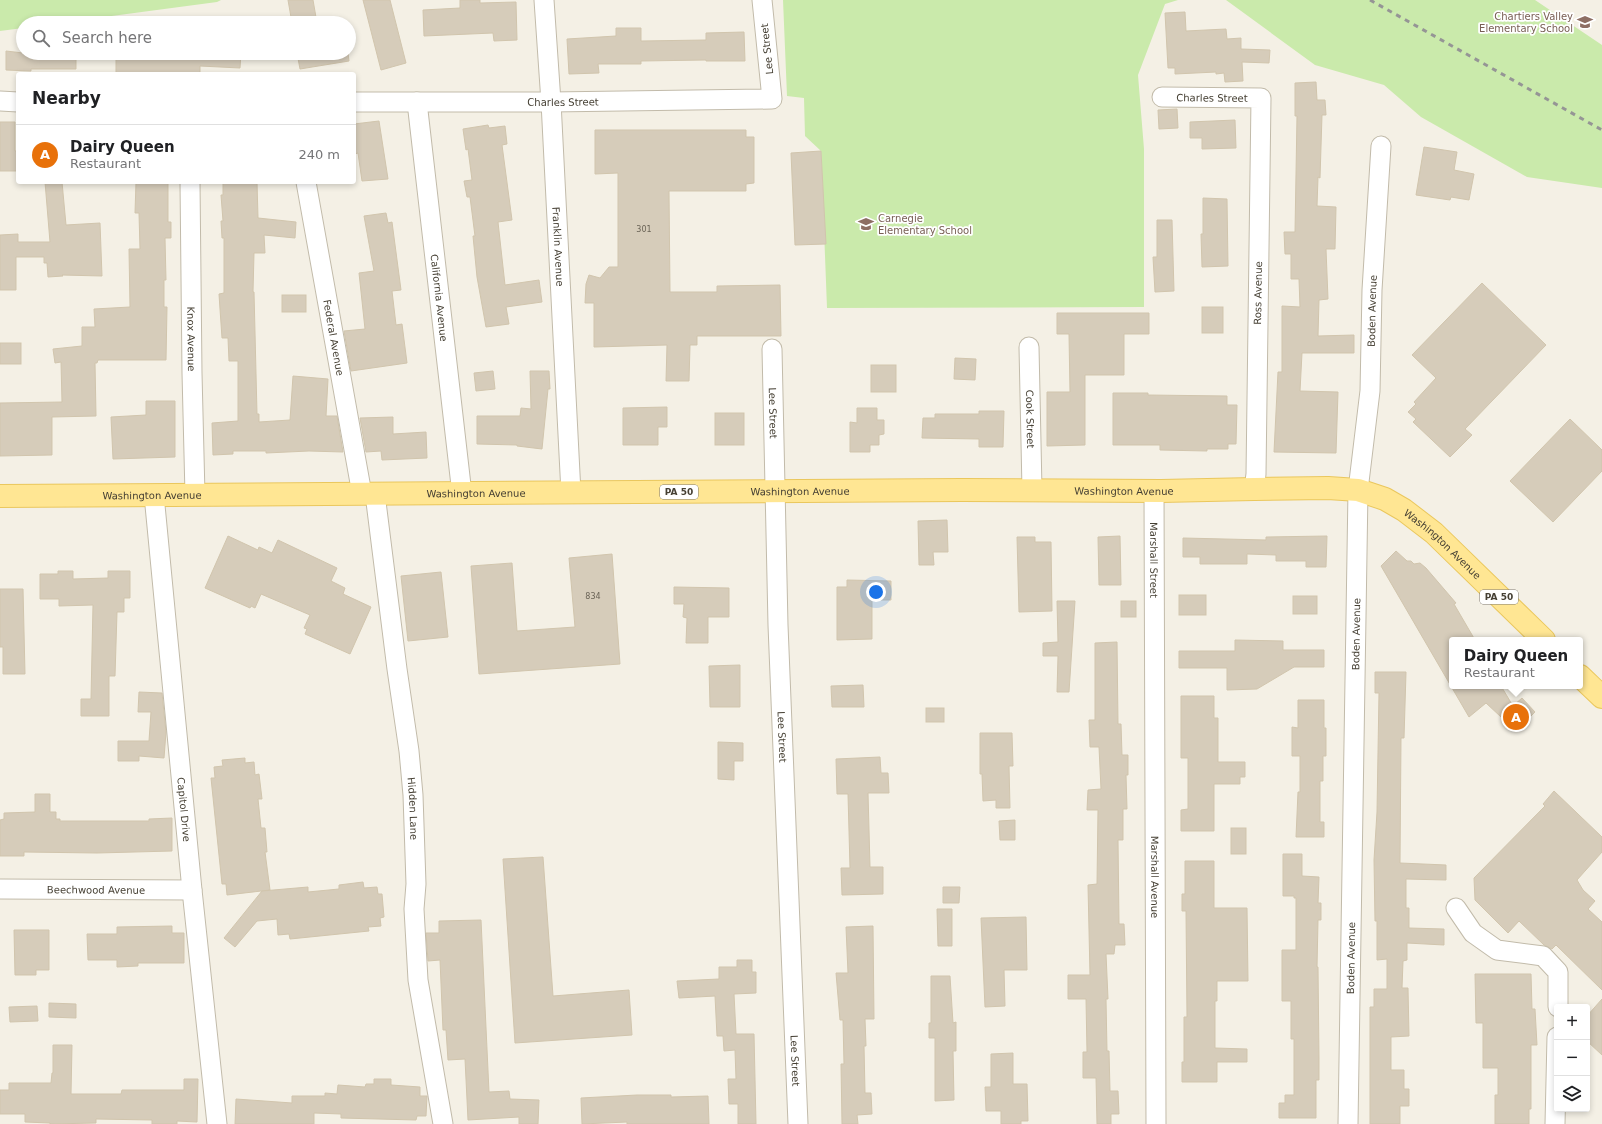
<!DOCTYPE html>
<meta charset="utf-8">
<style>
:root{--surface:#fff;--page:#f2f2f2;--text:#202124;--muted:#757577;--line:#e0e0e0;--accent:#1a73e8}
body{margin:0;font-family:"DejaVu Sans",sans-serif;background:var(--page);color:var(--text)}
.controls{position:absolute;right:12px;bottom:12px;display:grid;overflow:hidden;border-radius:4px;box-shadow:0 2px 6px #0003}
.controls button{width:36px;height:36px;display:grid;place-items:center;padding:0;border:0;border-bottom:1px solid var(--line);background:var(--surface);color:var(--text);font:20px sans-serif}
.you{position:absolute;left:876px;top:592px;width:14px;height:14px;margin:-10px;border:3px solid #fff;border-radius:50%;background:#1a73e8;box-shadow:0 0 0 6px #1a73e833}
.badge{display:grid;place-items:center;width:26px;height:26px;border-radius:50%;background:var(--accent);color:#fff;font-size:13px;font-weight:700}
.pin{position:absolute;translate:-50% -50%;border:2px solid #fff;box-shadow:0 1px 4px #0006}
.popup{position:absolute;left:1449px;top:637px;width:134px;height:52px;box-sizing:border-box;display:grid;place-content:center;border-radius:4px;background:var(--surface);filter:drop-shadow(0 1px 3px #0005);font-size:13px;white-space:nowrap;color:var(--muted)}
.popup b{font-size:15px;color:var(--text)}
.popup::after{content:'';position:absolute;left:50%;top:100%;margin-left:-8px;border:8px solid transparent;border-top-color:var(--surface)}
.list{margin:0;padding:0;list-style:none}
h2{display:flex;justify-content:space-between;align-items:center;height:52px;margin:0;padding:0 16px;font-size:17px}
h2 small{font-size:13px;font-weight:400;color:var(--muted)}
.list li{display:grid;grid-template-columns:26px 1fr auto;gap:12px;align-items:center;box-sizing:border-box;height:60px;padding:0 16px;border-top:1px solid var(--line)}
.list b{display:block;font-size:15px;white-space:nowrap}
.list p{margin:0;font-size:13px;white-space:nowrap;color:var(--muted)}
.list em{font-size:13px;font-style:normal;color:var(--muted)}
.icon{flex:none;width:22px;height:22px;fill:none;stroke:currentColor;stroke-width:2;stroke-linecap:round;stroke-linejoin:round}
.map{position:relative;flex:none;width:1602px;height:1124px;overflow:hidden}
.search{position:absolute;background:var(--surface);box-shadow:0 2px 6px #0003;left:16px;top:16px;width:340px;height:44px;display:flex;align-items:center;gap:10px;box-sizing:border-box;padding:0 14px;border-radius:22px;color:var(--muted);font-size:15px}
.panel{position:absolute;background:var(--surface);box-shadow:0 2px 6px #0003;left:16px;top:72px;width:340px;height:112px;border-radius:4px}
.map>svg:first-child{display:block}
.green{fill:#caeaab}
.building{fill:#d6ccba;stroke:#d1c5ad}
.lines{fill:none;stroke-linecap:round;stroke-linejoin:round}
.street-casing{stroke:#c2bbaa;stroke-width:21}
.primary-casing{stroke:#eac75d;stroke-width:24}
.street{stroke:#fff;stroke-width:19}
.primary{stroke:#ffe693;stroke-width:22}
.rail{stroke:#959595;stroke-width:3;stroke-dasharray:5 5;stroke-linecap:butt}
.labels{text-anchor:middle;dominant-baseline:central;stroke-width:3.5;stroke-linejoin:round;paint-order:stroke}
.number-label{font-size:8px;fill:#6a6356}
.shield{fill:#fff;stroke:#7e7971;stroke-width:1}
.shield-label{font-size:9px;font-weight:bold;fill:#464034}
.education-label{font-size:10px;fill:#785e54;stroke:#fff;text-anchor:end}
.street-label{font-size:10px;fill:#464034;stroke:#fff}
</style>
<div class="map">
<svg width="1602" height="1124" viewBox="0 0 1602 1124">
<rect width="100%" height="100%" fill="#f4f0e5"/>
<g class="green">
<polygon points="0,0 221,0 217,2 59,23 23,23 23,28 0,31"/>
<polygon points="783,0 1178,0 1165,4 1138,75 1144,149 1144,307 827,308 821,151 805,136 804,98 787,96"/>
<polygon points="1226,0 1535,0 1602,45 1602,188 1527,177 1421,117 1384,85 1315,65"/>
</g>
<g class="building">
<polygon points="288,0 313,0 317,23 292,23"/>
<polygon points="363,0 390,0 406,63 381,70"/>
<polygon points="460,0 480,0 480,3 516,2 517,40 494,41 493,33 424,36 423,10 460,8"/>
<polygon points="1185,12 1186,31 1226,29 1227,39 1241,38 1241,49 1270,50 1269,63 1242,62 1243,81 1225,82 1224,73 1216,74 1216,72 1175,74 1175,68 1168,68 1165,13"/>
<polygon points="616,28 641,28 641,41 706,40 706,33 744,32 745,61 706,61 706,60 641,61 641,64 598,64 599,73 569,74 567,39 616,36"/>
<polygon points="6,51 23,53 76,53 76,69 31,69 31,71 6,70"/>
<polygon points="116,53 241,53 240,68 200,66 200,74 116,74"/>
<polygon points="297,53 348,53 349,61 300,69"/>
<polygon points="1316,82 1317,100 1325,100 1326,115 1322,115 1320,178 1318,177 1317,206 1336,207 1335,249 1326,249 1328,299 1319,300 1318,336 1354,335 1354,353 1302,353 1300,391 1338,392 1336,453 1274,452 1278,372 1282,372 1282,306 1300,307 1299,279 1291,279 1291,254 1285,254 1284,232 1295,232 1297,116 1295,116 1295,83"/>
<polygon points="1177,109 1178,128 1159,129 1158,110"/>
<polygon points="1235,120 1236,148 1202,149 1202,138 1190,138 1190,122"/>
<polygon points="379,121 388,179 362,181 358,153 355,154 354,124"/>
<polygon points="0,122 15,122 15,151 18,151 18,171 0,171"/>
<polygon points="488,125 489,128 505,126 507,144 502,145 512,220 498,222 505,285 539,280 542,302 506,307 509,324 486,327 477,277 473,236 475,236 470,197 467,197 464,181 472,180 468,149 466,150 463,129"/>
<polygon points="595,130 746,130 746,137 754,137 754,183 746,184 746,191 669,191 670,292 717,292 717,286 780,285 781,336 697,336 697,345 690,345 689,381 666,381 667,345 594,347 594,303 585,303 586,284 589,275 600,278 609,267 618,267 618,173 595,174"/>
<polygon points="1424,147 1457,152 1454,170 1474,174 1469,200 1451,197 1450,200 1416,195"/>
<polygon points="821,151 826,244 795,245 791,153"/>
<polygon points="45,182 62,182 66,225 100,223 102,276 62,275 63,276 48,277 47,263 44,263 44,257 16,257 16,290 0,290 0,235 18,234 18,242 50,242"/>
<polygon points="136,182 168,182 168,222 171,222 171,238 165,238 166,280 164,280 164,307 167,307 166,360 98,360 97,363 95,363 96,416 52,417 52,455 0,456 0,403 62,402 61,362 55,363 53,349 82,346 82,327 95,327 94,309 130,307 129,249 140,249 139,213 135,213"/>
<polygon points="223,182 257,182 258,218 296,222 295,238 264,235 265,253 254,253 253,292 254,292 257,414 259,414 259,422 290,420 293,376 328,379 326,416 337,416 343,452 309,451 266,453 266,451 233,451 233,454 213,455 212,423 238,421 238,361 229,361 228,338 222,338 220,309 219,294 224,293 224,238 222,238 221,221 223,221 221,195 223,195"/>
<polygon points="1203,198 1227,199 1228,266 1202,267 1201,234 1203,234"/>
<polygon points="386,213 388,223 392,222 401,290 392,291 396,325 402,324 407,363 351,371 344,331 365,329 359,273 374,271 364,216"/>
<polygon points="1157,220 1172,220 1174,291 1155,292 1153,257 1157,257"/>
<polygon points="1482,283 1546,345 1465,429 1472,435 1450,457 1413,422 1416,419 1408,412 1416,404 1414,402 1436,378 1412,355"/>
<rect x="282" y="295" width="24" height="17"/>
<rect x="1202" y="307" width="21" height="26"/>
<polygon points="1057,313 1149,313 1149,334 1124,334 1124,375 1085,375 1085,445 1047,446 1047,392 1070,392 1069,334 1057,334"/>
<rect x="0" y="343" width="21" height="21"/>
<polygon points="955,358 976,359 975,380 954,379"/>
<rect x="871" y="365" width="25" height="27"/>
<polygon points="493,371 495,389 476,391 474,373"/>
<polygon points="530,371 549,371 550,389 548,389 542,449 517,446 517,445 477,444 477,416 520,416 521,408 531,409"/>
<polygon points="1113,393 1148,393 1148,395 1227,396 1227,405 1237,405 1236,444 1228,444 1228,449 1207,449 1207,451 1160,450 1160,445 1113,445"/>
<polygon points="146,401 175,401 175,457 113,459 111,417 146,415"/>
<polygon points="667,407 667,427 658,427 658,445 623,445 623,408"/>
<polygon points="857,408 877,408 877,420 884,420 884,434 879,435 879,445 870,445 870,452 850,452 850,422 857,423"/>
<polygon points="979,411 1004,411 1003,447 979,447 979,439 922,438 923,418 935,418 935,414 979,414"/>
<rect x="715" y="413" width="29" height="32"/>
<polygon points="393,417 393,434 426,432 427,458 382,460 381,451 366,452 360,418"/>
<polygon points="1570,419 1602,450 1602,471 1553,522 1510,481"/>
<polygon points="947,520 948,552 933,552 934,565 919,565 918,521"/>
<polygon points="228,536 258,550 259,547 272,553 278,540 337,568 331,581 345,588 343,594 371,607 350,654 305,634 307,629 304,628 310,615 261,594 255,608 251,606 250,608 205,588"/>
<polygon points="1120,536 1121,585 1099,585 1098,537"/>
<polygon points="1327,536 1326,567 1306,567 1306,561 1276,561 1276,555 1247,554 1247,564 1200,564 1200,557 1183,557 1183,538 1266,540 1266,537"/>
<polygon points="1017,537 1035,537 1035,542 1051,542 1052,611 1019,612"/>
<polygon points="1396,551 1407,561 1411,561 1414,564 1420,563 1426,568 1456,603 1454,604 1475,640 1452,640 1452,686 1501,686 1513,706 1522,698 1535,712 1516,731 1486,703 1469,717 1381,566"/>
<polygon points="612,554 620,664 479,674 471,566 512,563 517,631 575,627 569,558"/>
<polygon points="58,571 73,571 73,579 108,578 108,571 130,571 130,598 124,598 124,612 117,612 115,676 109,676 109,716 81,716 81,699 91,699 93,605 59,606 59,599 40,599 40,574 58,574"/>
<polygon points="441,572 448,637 408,641 401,576"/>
<polygon points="847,580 891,581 891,600 872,600 872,639 837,640 837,587 847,587"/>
<polygon points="674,587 729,588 729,617 708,617 708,643 686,643 687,618 683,617 684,604 674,604"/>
<polygon points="0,589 23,589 25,674 3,674 3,647 0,647"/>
<rect x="1179" y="595" width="27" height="20"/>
<rect x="1293" y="596" width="24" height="18"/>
<polygon points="1057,601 1075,601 1069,692 1057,692 1058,656 1043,656 1043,643 1058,642"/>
<rect x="1121" y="601" width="15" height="16"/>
<polygon points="1235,640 1283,641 1283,650 1324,650 1324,667 1294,667 1257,689 1227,690 1227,668 1179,668 1179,651 1235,651"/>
<polygon points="1117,642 1118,724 1121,724 1122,755 1128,755 1128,775 1126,775 1127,809 1123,809 1123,840 1118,840 1119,924 1124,924 1125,945 1115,945 1114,954 1106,954 1108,999 1106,999 1107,1051 1109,1051 1110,1091 1118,1091 1119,1114 1111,1114 1111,1124 1097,1124 1096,1078 1083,1078 1083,1052 1087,1052 1086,999 1068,999 1068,975 1090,975 1088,885 1097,884 1098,810 1087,810 1088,790 1101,789 1099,747 1090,747 1089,720 1095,720 1095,643"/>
<polygon points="740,665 740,707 710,707 709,666"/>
<polygon points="1375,672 1406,672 1404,738 1401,738 1400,863 1446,865 1446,880 1406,879 1406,908 1409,908 1409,928 1444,929 1444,945 1407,943 1407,960 1403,961 1402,988 1408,988 1409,1036 1391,1037 1391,1070 1404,1070 1404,1089 1409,1089 1409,1106 1400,1106 1400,1124 1370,1124 1370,1007 1374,1007 1374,989 1387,989 1387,959 1377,960 1377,921 1375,921 1374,860 1377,812 1379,693 1375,693"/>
<polygon points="863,685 864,707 832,707 831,686"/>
<polygon points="139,692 162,693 166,732 164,758 139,756 139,761 118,761 118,741 149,741 151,712 138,712"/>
<polygon points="1181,696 1214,696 1214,718 1218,718 1218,762 1245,762 1245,777 1240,777 1240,784 1214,784 1214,831 1181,831 1181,810 1188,809 1188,758 1181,758"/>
<polygon points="1298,700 1324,700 1324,728 1326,728 1326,756 1323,756 1323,781 1320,781 1320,822 1324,822 1324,837 1296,837 1298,792 1300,792 1300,756 1292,756 1292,727 1298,728"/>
<rect x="926" y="708" width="18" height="14"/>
<polygon points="980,733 1012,733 1013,766 1009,766 1010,808 996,808 996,800 983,801 982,774 980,774"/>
<polygon points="718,742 743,743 743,761 734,761 734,780 718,779"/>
<polygon points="880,757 881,773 888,773 889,793 868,793 870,867 883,867 883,894 842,895 841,868 850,868 848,794 837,794 836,759"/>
<polygon points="245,758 245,763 254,762 255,775 259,774 262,799 258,799 261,828 265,828 267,852 265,852 270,890 227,895 226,884 222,884 211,778 215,778 214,767 223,766 222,760"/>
<polygon points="1554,791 1602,837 1602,852 1577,880 1583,890 1595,901 1588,909 1602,922 1602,990 1556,945 1552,949 1544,945 1519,921 1508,933 1475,900 1474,878 1545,806 1543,804"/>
<polygon points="35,794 50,794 50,812 56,812 56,819 60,819 60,821 149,821 149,819 172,818 172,851 97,853 24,852 24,856 0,856 0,820 4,819 4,813 35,812"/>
<polygon points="1015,820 1015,840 1000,840 999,821"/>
<rect x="1231" y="828" width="15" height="26"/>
<polygon points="1283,854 1302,854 1302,876 1319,877 1318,903 1321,903 1321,920 1318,920 1317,967 1318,967 1319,1059 1319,1080 1316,1080 1316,1118 1279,1118 1279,1103 1285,1103 1285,1095 1294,1095 1294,1039 1291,1039 1291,1001 1282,1001 1282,950 1296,950 1296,898 1294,898 1294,896 1283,896"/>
<polygon points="543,857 553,996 629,990 632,1035 515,1043 503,859"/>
<polygon points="1185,861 1214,861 1214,908 1247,908 1248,981 1217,981 1217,1001 1215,1001 1215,1048 1247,1049 1247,1062 1217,1062 1217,1082 1182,1082 1182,1062 1184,1062 1184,1017 1187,1017 1186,911 1182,911 1182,894 1185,894"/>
<polygon points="363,882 364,888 377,887 378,894 382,894 384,917 380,918 381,926 368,927 369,931 290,939 289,934 278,935 277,919 257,921 235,947 224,938 262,891 308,887 308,892 339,889 339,885"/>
<polygon points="943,887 960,887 959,903 943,903"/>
<polygon points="937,909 952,909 952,946 938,946"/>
<polygon points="1026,917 1027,970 1004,970 1005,1006 985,1007 981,918"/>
<polygon points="481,920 489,1092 509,1091 510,1099 539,1100 538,1124 519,1124 519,1117 468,1120 465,1059 448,1060 446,1030 443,1030 440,960 428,961 426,933 439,933 439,921"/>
<polygon points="172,926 172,933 184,933 184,963 138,963 138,966 117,967 117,960 88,960 87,934 117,934 117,927"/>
<polygon points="873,926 874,1019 865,1019 866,1046 864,1046 865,1093 871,1093 872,1114 857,1115 858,1124 842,1124 841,1064 844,1064 843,1020 840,1020 836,973 848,973 846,927"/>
<polygon points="14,930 49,930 49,970 36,970 36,975 15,975"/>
<polygon points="737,960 752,960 752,972 756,972 756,993 734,994 736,1034 754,1034 756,1124 738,1124 738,1104 729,1104 728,1079 736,1079 735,1050 724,1051 723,1036 717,1036 715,996 679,998 677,981 719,979 719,967 737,967"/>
<polygon points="1475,974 1531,974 1532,1009 1535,1009 1537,1045 1531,1045 1531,1109 1529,1109 1529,1124 1495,1124 1495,1095 1498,1095 1498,1068 1483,1068 1483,1023 1476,1023"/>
<polygon points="931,976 950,976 953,1023 956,1022 956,1051 953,1051 954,1100 935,1101 935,1038 929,1038 929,1023 931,1023"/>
<polygon points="1602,999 1602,1055 1587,1041 1587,1016"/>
<polygon points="49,1003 76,1004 76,1018 49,1017"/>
<polygon points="37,1006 38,1021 10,1022 9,1007"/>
<polygon points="53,1045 72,1045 71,1094 121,1094 122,1090 184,1090 184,1079 198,1079 197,1122 177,1121 177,1124 152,1124 152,1120 96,1119 96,1123 50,1124 50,1123 25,1122 25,1114 0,1114 0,1090 9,1090 9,1083 51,1083 52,1073 53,1073"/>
<polygon points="1013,1053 1013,1084 1027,1084 1028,1121 1021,1121 1021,1124 1001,1124 1001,1111 986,1111 985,1087 991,1087 991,1054"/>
<polygon points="374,1079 391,1079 391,1085 420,1087 420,1096 427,1096 426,1116 417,1116 416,1120 341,1118 341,1114 314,1113 314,1124 235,1124 236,1099 292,1103 292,1096 325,1096 325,1093 337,1094 338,1085 365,1087 366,1084 374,1084"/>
<polygon points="637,1095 671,1095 671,1097 708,1096 709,1124 627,1124 627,1122 582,1124 581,1098"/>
</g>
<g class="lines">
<defs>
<g id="street">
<path id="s1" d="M544,0L551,102L571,493"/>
<path id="s2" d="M1162,97L1261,98L1256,474L1254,489"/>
<polyline points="0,101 18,102"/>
<path id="s3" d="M354,102H551L772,99L762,0"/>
<path id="s4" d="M417,102L462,494"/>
<path id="s5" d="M190,182L192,373L195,495"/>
<path id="s6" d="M306,182L362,494"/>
<path id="s7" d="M1029,347L1032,490"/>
<path id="s8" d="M772,349L778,625L798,1124"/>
<path id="s9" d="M1154,490L1156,1124"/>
<path id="s10" d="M375,494L397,669L409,751L413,795L416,884L414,909L418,980L443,1124"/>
<path id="s11" d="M154,495L192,890L217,1124"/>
<path id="s12" d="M0,889L192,890"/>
<polyline points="1456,908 1473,933 1497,950 1543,956 1558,972 1558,1007"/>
<path id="s13" d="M1348,1124L1358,490L1370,391L1372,290L1381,146"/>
<polyline points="1555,1124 1557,1037"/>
</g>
<g id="primary">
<path id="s14" d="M0,496L962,490L1161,491L1254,489L1328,488L1358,490L1385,499L1404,510L1434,533L1544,640"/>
<polyline points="1580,676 1602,697"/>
</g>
</defs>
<use href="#street" class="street-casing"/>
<use href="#primary" class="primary-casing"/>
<use href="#street" class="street"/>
<use href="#primary" class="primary"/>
<polyline class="rail" points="1370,0 1602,130"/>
</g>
<defs>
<symbol id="school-bare" viewBox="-9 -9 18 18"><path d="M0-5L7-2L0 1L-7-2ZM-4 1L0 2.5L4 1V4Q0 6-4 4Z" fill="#8d6e63" stroke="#fff" stroke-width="2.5" paint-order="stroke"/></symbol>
</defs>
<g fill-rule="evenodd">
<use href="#school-bare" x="1574" y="11" width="22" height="22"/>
<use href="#school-bare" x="855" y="213" width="22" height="22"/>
</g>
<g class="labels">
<g class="number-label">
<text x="644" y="229">301</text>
<text x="593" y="596">834</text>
</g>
<g class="shield">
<rect x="660" y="485" width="38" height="14" rx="3"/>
<rect x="1480" y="590" width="38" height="14" rx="3"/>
</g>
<g class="shield-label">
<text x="679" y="492">PA 50</text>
<text x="1499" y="597">PA 50</text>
</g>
<g class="education-label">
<text x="1573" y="16">Chartiers Valley<tspan x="1573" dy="12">Elementary School</tspan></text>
<text x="878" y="218" text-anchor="start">Carnegie<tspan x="878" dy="12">Elementary School</tspan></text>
</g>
<g class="street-label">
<text transform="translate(767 49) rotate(-96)">Lee Street</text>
<text stroke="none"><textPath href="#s2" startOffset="50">Charles Street</textPath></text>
<text stroke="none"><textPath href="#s3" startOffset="209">Charles Street</textPath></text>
<text stroke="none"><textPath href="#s1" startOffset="247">Franklin Avenue</textPath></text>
<text transform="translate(1258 293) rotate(-89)">Ross Avenue</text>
<text stroke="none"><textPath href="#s4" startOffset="197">California Avenue</textPath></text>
<text stroke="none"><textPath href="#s13" startOffset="814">Boden Avenue</textPath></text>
<text stroke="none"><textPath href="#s6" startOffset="158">Federal Avenue</textPath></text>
<text stroke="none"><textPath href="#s5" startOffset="157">Knox Avenue</textPath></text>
<text stroke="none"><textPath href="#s8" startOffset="64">Lee Street</textPath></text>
<text stroke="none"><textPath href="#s7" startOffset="72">Cook Street</textPath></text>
<text stroke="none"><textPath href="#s14" startOffset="1124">Washington Avenue</textPath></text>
<text stroke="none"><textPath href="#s14" startOffset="800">Washington Avenue</textPath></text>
<text stroke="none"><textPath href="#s14" startOffset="476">Washington Avenue</textPath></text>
<text stroke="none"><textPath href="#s14" startOffset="152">Washington Avenue</textPath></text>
<text stroke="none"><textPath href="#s14" startOffset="1460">Washington Avenue</textPath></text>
<text stroke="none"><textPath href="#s9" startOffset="70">Marshall Street</textPath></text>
<text stroke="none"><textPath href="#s13" startOffset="490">Boden Avenue</textPath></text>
<text stroke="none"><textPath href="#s8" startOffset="388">Lee Street</textPath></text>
<text stroke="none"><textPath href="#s10" startOffset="317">Hidden Lane</textPath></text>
<text stroke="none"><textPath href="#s11" startOffset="316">Capitol Drive</textPath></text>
<text stroke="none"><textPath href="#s9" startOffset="387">Marshall Avenue</textPath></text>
<text stroke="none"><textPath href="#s12" startOffset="96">Beechwood Avenue</textPath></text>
<text stroke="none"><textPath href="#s13" startOffset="166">Boden Avenue</textPath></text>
<text stroke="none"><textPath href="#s8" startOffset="712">Lee Street</textPath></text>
</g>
</g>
</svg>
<div class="controls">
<button>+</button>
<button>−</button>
<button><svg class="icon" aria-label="layers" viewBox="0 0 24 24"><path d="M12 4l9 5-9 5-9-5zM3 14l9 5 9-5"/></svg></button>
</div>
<div class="you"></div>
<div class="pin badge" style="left:1516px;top:717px;background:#e8710a">A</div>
<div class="popup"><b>Dairy Queen</b>Restaurant</div>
<div class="search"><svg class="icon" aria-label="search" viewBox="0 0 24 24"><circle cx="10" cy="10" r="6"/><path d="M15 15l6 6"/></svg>Search here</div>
<section class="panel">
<h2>Nearby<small></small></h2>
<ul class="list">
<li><span class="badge" style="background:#e8710a">A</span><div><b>Dairy Queen</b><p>Restaurant</p></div><em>240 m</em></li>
</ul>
</section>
</div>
